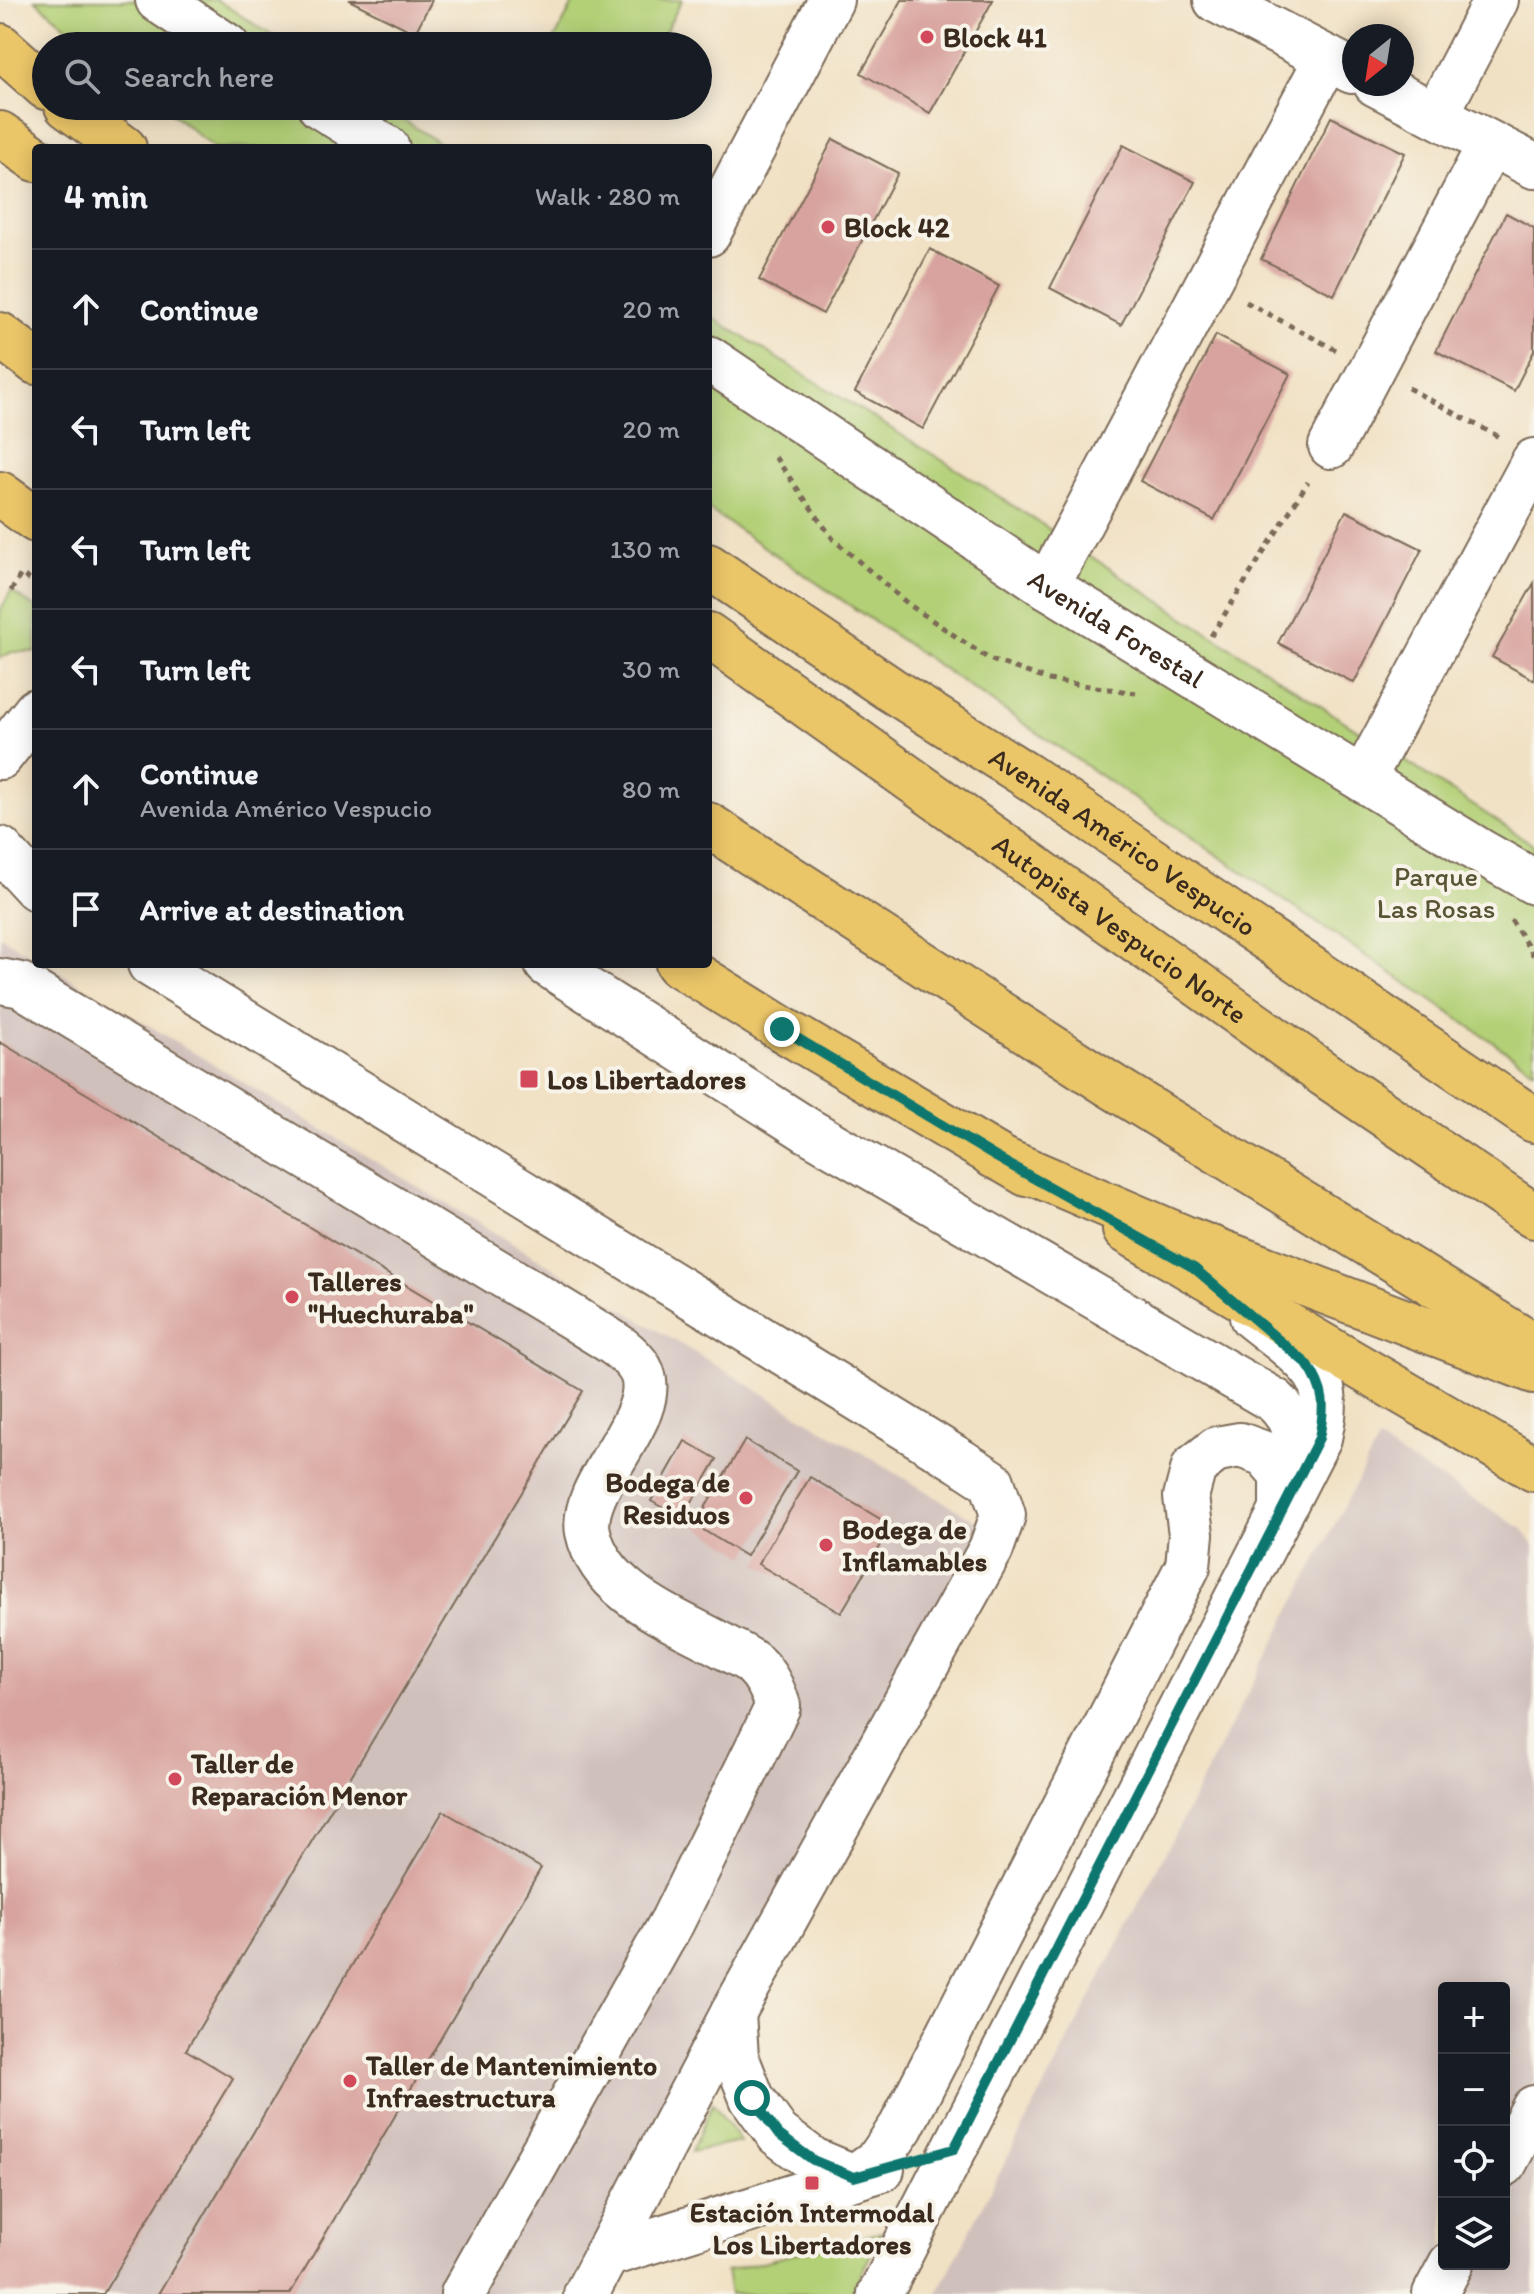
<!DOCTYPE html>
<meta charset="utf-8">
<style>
:root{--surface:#171b24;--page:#20242c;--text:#f1f3f6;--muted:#9ea1a6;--line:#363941}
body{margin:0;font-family:Itim,sans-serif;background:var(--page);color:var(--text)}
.controls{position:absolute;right:24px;bottom:24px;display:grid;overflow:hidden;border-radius:8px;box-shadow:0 4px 20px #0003}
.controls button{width:72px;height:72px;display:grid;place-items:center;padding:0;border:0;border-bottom:2px solid var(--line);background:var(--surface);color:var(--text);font:40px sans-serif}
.compass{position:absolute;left:1342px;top:24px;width:72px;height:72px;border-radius:50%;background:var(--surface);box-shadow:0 4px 20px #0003;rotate:210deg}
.stop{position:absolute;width:24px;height:24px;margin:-18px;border:6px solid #0f766e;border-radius:50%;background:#fff}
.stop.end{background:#0f766e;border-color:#fff;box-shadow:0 2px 8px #0008}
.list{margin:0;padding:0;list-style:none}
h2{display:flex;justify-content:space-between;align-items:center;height:104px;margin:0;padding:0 32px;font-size:34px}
h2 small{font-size:26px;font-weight:400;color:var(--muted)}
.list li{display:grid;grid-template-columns:52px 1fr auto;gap:24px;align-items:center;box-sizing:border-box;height:120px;padding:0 32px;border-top:2px solid var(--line)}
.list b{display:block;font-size:30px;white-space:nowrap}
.list p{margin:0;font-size:26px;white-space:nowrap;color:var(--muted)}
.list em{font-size:26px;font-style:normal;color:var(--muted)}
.icon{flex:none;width:44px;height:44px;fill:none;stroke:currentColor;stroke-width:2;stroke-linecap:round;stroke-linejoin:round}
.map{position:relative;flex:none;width:1534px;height:2294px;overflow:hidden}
.search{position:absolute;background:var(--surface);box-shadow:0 4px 20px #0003;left:32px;top:32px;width:680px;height:88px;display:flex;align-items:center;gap:20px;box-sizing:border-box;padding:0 28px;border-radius:44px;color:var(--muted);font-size:30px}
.panel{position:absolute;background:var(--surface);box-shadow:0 4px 20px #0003;left:32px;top:144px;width:680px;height:824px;border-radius:8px}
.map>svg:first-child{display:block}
.industrial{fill:#d0c0bc;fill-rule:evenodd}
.green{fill:#b3d077;stroke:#777d4a;stroke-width:2}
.building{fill:#d8a39e}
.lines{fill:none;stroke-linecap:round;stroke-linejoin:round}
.minor-casing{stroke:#7b6a58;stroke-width:48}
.major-casing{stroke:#7b6a58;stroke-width:48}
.highway-casing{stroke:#7b6a58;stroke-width:48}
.path{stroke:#7b6a58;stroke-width:5;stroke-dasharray:6 6;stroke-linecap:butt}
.minor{stroke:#fff;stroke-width:44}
.major{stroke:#ebc669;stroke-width:44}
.highway{stroke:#ebc669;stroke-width:44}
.route{stroke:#0f766e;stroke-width:10}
.poi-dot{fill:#d1495b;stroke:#f7f3e8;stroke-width:3}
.labels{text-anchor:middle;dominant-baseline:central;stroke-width:8;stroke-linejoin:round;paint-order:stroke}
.poi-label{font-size:28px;font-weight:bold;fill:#3b2a1e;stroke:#f7f3e8;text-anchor:start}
.street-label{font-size:28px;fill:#3b2a1e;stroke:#f7f3e8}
.park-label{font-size:28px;fill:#595434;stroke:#f7f3e8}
</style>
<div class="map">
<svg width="1534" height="2294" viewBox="0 0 1534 2294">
<rect width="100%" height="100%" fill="#f7f3e8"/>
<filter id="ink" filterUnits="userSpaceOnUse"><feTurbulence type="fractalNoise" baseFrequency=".0125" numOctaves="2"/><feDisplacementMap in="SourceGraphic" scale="16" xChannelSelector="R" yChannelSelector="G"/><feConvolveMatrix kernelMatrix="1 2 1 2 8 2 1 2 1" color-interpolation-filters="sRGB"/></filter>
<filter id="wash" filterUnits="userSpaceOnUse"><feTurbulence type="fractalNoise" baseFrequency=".006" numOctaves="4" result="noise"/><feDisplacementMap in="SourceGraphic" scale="32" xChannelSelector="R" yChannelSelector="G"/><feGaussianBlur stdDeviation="1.8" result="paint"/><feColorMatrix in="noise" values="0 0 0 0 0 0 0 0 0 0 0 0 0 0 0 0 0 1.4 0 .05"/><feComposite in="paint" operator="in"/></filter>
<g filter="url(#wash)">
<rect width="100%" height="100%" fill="#f1e1c4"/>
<g class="industrial">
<polygon points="0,936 36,958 36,964 46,964 984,1526 567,2294 0,2294"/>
<path d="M1378,1441L1523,1529L1534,1546V2294H937ZM1444,1988H1504V2264H1444Z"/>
</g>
<g class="green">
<polygon points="35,0 217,0 288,46 90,46"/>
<polygon points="575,0 682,0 658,46 551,46"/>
<polygon points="163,106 382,106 447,148 214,148"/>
<polygon points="708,315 966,475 1534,845 1534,1070 708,509"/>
<polygon points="11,591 36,608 36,652 12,652 0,658 0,611"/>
<polygon points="713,2103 740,2142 691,2152"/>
<polygon points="882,2232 851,2294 730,2294 726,2271"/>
</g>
<g id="blocks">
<g class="building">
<polygon points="349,0 432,0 415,33"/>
<polygon points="902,0 993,0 930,113 861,73"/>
<polygon points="1331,117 1405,153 1334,295 1261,259"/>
<polygon points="833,139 898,173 823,314 759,280"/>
<polygon points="1123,145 1195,182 1121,325 1050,288"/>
<polygon points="1506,213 1534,228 1534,351 1514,391 1436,351"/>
<polygon points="930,249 999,286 923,429 855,392"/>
<polygon points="1216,335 1290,374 1214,520 1140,481"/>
<polygon points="1346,511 1422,549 1354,683 1278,643"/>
<polygon points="1534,583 1534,680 1492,657"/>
<polygon points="0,1042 583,1391 186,2050 233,2078 103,2294 0,2294"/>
<polygon points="745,1440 797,1471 746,1556 695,1525"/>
<polygon points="685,1441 717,1459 682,1519 651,1501"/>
<polygon points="810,1477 892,1526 841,1613 758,1564"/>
<polygon points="443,1811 541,1868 290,2294 158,2294"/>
</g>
</g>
</g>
<g filter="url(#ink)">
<use href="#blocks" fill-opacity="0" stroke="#7b6a58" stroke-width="2"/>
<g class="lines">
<defs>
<g id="minor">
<polyline points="158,0 227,46"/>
<polyline points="1216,0 1352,71"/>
<polyline points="1376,84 1534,166"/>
<polyline points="320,106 387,148"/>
<polyline points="1436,115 1496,0"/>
<polyline points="708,234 831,0"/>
<path id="s1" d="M708,358L1047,586L1478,850L1534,882"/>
<polyline points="1331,446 1490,144"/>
<polyline points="1047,586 1327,58"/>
<polyline points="0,757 36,711"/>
<polyline points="1363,779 1534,461"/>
<polyline points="0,849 36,888"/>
<polyline points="150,964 960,1461 992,1482 1003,1515 991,1549 733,2013 586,2294"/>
<path d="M547,964L807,1130L1275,1401C1302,1428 1296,1443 1289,1478"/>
<path d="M0,981L21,985L577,1320C597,1334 627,1347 640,1369C665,1413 578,1484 588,1532C601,1593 674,1619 723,1646C733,1652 746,1657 754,1664C767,1676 773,1690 778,1706L673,1920L463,2294"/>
<polyline points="733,2013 736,2057 752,2098 778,2134 813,2160 854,2177"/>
<polyline points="1504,2164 1534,2108"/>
<polyline points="854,2177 879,2159 901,2127 1188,1566 1191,1534 1186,1497 1194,1467 1217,1449 1240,1445 1265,1454 1282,1474 1282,1505"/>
<polyline points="606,2255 882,2169"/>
<path d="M880,2294L1319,1438C1323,1420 1327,1401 1320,1382C1311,1359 1271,1333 1252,1317"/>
<polyline points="1435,2294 1451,2264"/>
</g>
<g id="major">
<polyline points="0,46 46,87"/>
<polyline points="67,106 124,148"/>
<polyline points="0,494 36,520"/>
<path id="s2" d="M708,566L890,689L1026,775L1534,1120"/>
<polyline points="678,964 782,1029 1027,1174"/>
<polyline points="1125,1230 1534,1469"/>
</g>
<g id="highway">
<polyline points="0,134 36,159"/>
<polyline points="0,335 36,362"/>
<path id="s3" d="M708,635L1324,1074L1534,1216"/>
<polyline points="708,825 1107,1083 1534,1346"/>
<polyline points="994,1156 1187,1239 1534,1371"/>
</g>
</defs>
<use href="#minor" class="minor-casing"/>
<use href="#major" class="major-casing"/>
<use href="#highway" class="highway-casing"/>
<g class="path">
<polyline points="1246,302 1336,350"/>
<polyline points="1408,388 1501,438"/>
<polyline points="775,457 833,539 908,604 989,659 1049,680 1136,693"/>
<polyline points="11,591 21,574 36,584"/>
<polyline points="1211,636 1308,482"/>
<polyline points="1511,920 1534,956"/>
</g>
<use href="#minor" class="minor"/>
<use href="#major" class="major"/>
<use href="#highway" class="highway"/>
</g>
</g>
<g class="lines" filter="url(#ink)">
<path class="route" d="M752,2098L778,2134L813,2160L854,2177L954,2149L1319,1438C1325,1407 1326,1391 1307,1364L1194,1268L994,1156L782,1029"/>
</g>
<g class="poi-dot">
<circle cx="927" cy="37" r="8"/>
<circle cx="828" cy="227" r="8"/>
<rect x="519" y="1069" width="20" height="20" rx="4"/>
<circle cx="292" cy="1297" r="8"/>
<circle cx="746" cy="1498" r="8"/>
<circle cx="826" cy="1545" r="8"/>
<circle cx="175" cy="1779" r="8"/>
<circle cx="350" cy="2081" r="8"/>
<rect x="804" y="2175" width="16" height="16" rx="4"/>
</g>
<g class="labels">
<g class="poi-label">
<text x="943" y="37">Block 41</text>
<text x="844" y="227">Block 42</text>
<text x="547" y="1079">Los Libertadores</text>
<text x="308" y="1281">Talleres<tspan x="308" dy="32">"Huechuraba"</tspan></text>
<text x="730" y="1482" text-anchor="end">Bodega de<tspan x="730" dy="32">Residuos</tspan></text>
<text x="842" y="1529">Bodega de<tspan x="842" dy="32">Inflamables</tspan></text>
<text x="191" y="1763">Taller de<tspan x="191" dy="32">Reparación Menor</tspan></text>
<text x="366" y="2065">Taller de Mantenimiento<tspan x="366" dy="32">Infraestructura</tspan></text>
<text x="812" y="2212" text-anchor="middle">Estación Intermodal<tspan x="812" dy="32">Los Libertadores</tspan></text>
</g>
<g class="street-label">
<text stroke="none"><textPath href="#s1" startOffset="490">Avenida Forestal</textPath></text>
<text stroke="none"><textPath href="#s2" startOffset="498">Avenida Américo Vespucio</textPath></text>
<text stroke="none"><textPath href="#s3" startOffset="506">Autopista Vespucio Norte</textPath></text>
</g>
<g class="park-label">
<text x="1436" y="876">Parque<tspan x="1436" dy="32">Las Rosas</tspan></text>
</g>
</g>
</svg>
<div class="controls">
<button>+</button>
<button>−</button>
<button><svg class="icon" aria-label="locate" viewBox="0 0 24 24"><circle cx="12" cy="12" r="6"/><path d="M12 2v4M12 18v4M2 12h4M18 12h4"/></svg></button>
<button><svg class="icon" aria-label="layers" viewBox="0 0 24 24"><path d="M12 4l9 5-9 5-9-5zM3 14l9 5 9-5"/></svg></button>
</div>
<svg class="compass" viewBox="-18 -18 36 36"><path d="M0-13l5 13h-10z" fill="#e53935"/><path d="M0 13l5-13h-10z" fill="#9ea1a6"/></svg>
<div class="stop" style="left:752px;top:2098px"></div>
<div class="stop end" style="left:782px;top:1029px"></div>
<div class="search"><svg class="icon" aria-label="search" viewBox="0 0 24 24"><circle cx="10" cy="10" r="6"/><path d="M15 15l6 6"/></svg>Search here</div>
<section class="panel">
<h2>4 min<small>Walk · 280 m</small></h2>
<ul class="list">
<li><svg class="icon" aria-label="ahead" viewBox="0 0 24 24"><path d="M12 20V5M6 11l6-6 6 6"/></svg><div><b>Continue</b></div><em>20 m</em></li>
<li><svg class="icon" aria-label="left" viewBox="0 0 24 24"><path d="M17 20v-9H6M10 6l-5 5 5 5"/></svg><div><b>Turn left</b></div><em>20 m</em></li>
<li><svg class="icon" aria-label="left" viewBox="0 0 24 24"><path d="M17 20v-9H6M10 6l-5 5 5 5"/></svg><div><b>Turn left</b></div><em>130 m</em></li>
<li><svg class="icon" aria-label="left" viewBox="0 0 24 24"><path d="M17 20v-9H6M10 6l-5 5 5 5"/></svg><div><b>Turn left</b></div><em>30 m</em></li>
<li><svg class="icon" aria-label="ahead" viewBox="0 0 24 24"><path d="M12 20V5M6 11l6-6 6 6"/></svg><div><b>Continue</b><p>Avenida Américo Vespucio</p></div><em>80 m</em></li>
<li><svg class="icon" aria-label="arrive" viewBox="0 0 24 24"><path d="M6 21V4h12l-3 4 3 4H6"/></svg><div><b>Arrive at destination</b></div></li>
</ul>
</section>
</div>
